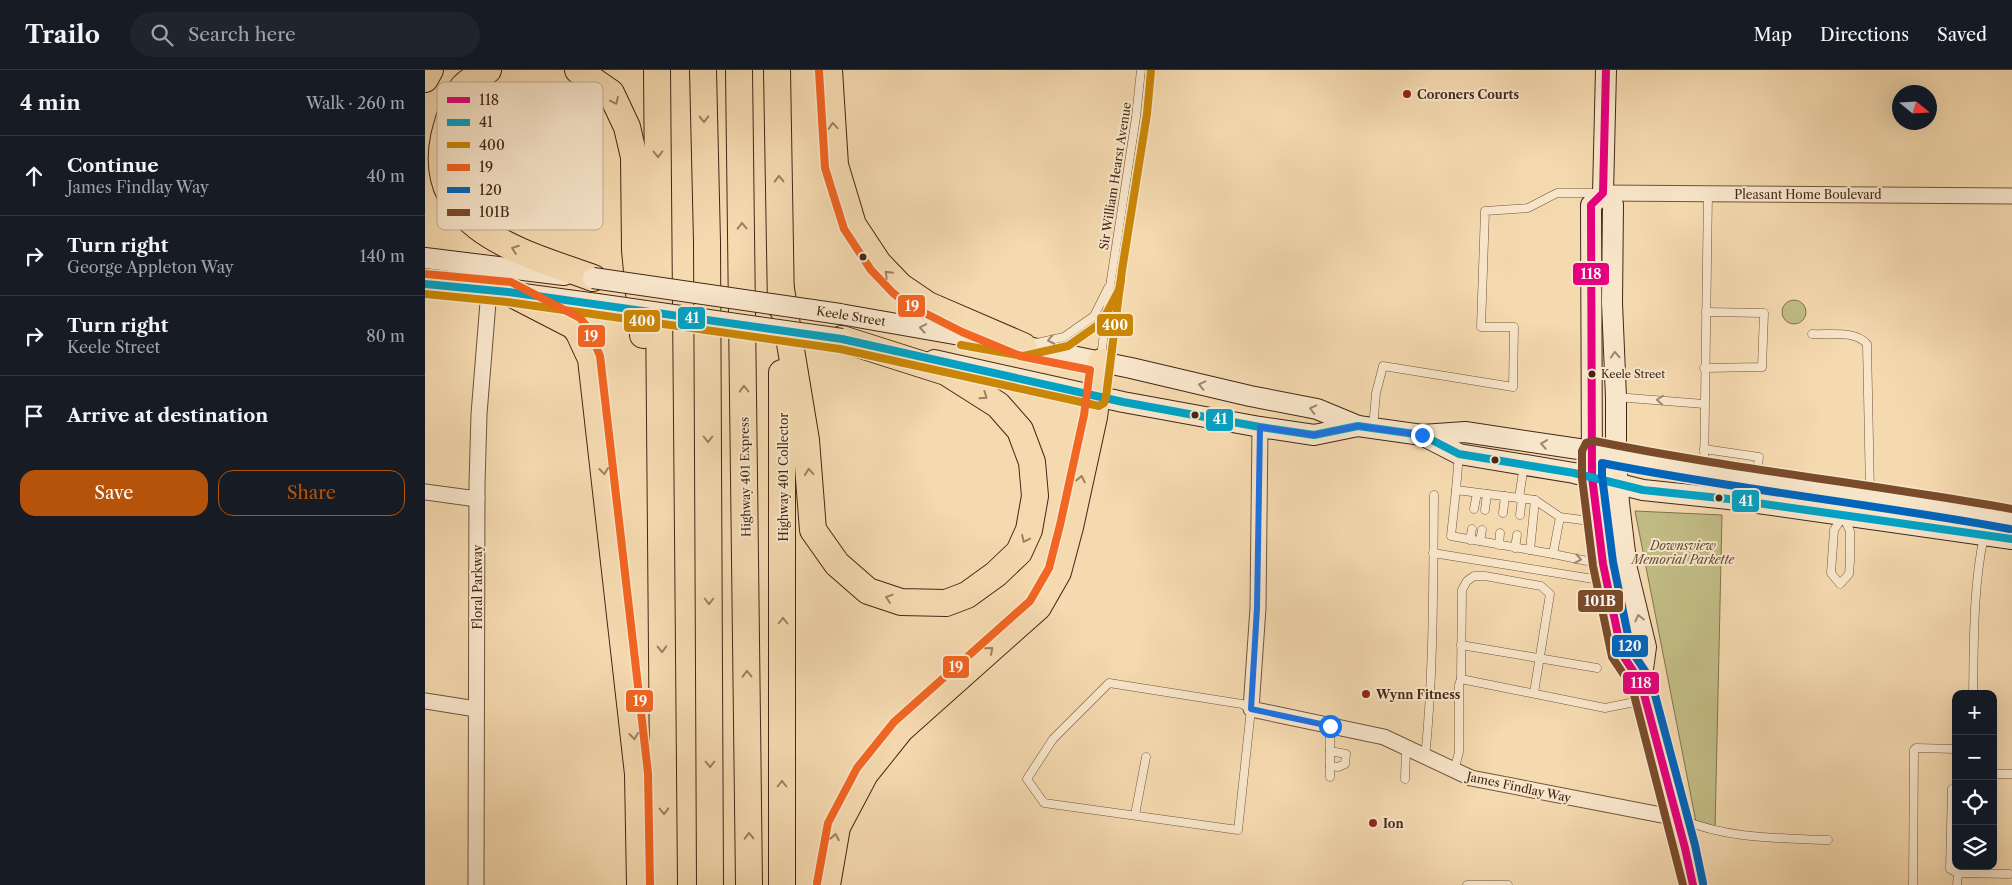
<!DOCTYPE html>
<meta charset="utf-8">
<style>
:root{--surface:#171b24;--page:#20242c;--text:#f1f3f6;--muted:#9ea1a6;--line:#363941;--accent:#b45309}
body{margin:0;font-family:"Libre Caslon Text",serif;background:var(--page);color:var(--text)}
.controls{position:absolute;right:15px;bottom:15px;display:grid;overflow:hidden;border-radius:10px;box-shadow:0 5px 20px #0002}
.controls button{width:45px;height:45px;display:grid;place-items:center;padding:0;border:0;border-bottom:1px solid var(--line);background:var(--surface);color:var(--text);font:25px sans-serif}
.compass{position:absolute;left:1467px;top:15px;width:45px;height:45px;border-radius:50%;background:var(--surface);box-shadow:0 5px 20px #0002;rotate:108deg}
.stop{position:absolute;width:15px;height:15px;margin:-11px;border:4px solid #1a73e8;border-radius:50%;background:#fff}
.stop.end{background:#1a73e8;border-color:#fff;box-shadow:0 1px 5px #0008}
.list{margin:0;padding:0;list-style:none}
h2{display:flex;justify-content:space-between;align-items:center;height:65px;margin:0;padding:0 20px;font-size:21px}
h2 small{font-size:16px;font-weight:400;color:var(--muted)}
.list li{display:grid;grid-template-columns:32px 1fr auto;gap:15px;align-items:center;box-sizing:border-box;height:80px;padding:0 20px;border-top:1px solid var(--line)}
.list b{display:block;font-size:19px;white-space:nowrap}
.list p{margin:0;font-size:16px;white-space:nowrap;color:var(--muted)}
.list em{font-size:16px;font-style:normal;color:var(--muted)}
.actions{display:flex;gap:10px;padding:15px 20px}
.actions a{flex:1;padding:11px 0;border:1px solid var(--accent);border-radius:15px;text-align:center;font-size:18px;color:var(--accent)}
.actions .main{background:var(--accent);color:#fff}
.icon{flex:none;width:28px;height:28px;fill:none;stroke:currentColor;stroke-width:2;stroke-linecap:round;stroke-linejoin:round}
.map{position:relative;flex:none;width:1587px;height:815px;overflow:hidden}
header{display:flex;align-items:center;gap:30px;box-sizing:border-box;height:70px;padding:0 25px;background:var(--surface);border-bottom:1px solid var(--line)}
header strong{font-size:24px}
nav{display:flex;gap:28px;margin-inline-start:auto;font-size:18px}
.search{width:350px;height:45px;background:var(--page);display:flex;align-items:center;gap:12px;box-sizing:border-box;padding:0 18px;border-radius:28px;color:var(--muted);font-size:19px}
main{display:flex}
aside{flex:1;background:var(--surface)}
.map>svg:first-child{display:block}
.green{fill:#c2bd86;stroke:#82724e}
.lines{fill:none;stroke-linecap:round;stroke-linejoin:round}
.service-casing{stroke:#70543c;stroke-width:9}
.minor-casing{stroke:#70543c;stroke-width:17}
.secondary-casing{stroke:#432716;stroke-width:22}
.motorway-casing{stroke:#432716;stroke-width:28}
.service{stroke:#f8e6cb;stroke-width:8}
.minor{stroke:#f8e6cb;stroke-width:15}
.secondary{stroke:#f8e6cb;stroke-width:20}
.motorway{stroke:#f5d9af;stroke-width:26}
.secondary-bridge-casing{stroke:#432716;stroke-width:22;stroke-linecap:butt}
.secondary-bridge{stroke:#f8e6cb;stroke-width:20}
.bus-1-casing{stroke:#f8e6cb;stroke-width:11}
.bus-2-casing{stroke:#f8e6cb;stroke-width:11}
.bus-3-casing{stroke:#f8e6cb;stroke-width:11}
.bus-4-casing{stroke:#f8e6cb;stroke-width:11}
.bus-5-casing{stroke:#f8e6cb;stroke-width:11}
.bus-6-casing{stroke:#f8e6cb;stroke-width:11}
.bus-1{stroke:#e5007d;stroke-width:8}
.bus-2{stroke:#03a2c5;stroke-width:8}
.bus-3{stroke:#ca8606;stroke-width:8}
.bus-4{stroke:#f26522;stroke-width:8}
.bus-5{stroke:#0065bd;stroke-width:8}
.bus-6{stroke:#7a4b2a;stroke-width:8}
.oneway{stroke:#9c8062}
.oneway2{stroke:#9e8670}
.route{stroke:#1a73e8;stroke-width:6}
.poi-dot{fill:#8f2418;stroke:#f8e6cb;stroke-width:2}
.bus-dot{fill:#432716;stroke:#f8e6cb;stroke-width:2}
.labels{text-anchor:middle;dominant-baseline:central;stroke-width:4;stroke-linejoin:round;paint-order:stroke}
.bus-label{font-size:11px;fill:#432716;stroke:#f8e6cb;text-anchor:start}
.poi-label{font-size:12px;font-weight:bold;fill:#432716;stroke:#f8e6cb;text-anchor:start}
.street-label{font-size:12px;fill:#432716;stroke:#f8e6cb}
.park-label{font-size:12px;font-style:italic;fill:#634c32;stroke:#f8e6cb}
.key{fill:#f8e6cb;stroke:#c2ad95;stroke-width:1}
.key-label{font-size:14px;fill:#432716}
.line-badge{stroke:#f8e6cb;stroke-width:2}
.badge-label{font-size:14px;text-anchor:middle;font-weight:bold;fill:#fff}
</style>
<header>
<strong>Trailo</strong>
<div class="search"><svg class="icon" aria-label="search" viewBox="0 0 24 24"><circle cx="10" cy="10" r="6"/><path d="M15 15l6 6"/></svg>Search here</div>
<nav><a>Map</a><a>Directions</a><a>Saved</a></nav>
</header>
<main>
<aside>
<h2>4 min<small>Walk · 260 m</small></h2>
<ul class="list">
<li><svg class="icon" aria-label="ahead" viewBox="0 0 24 24"><path d="M12 20V5M6 11l6-6 6 6"/></svg><div><b>Continue</b><p>James Findlay Way</p></div><em>40 m</em></li>
<li><svg class="icon" aria-label="right" viewBox="0 0 24 24"><path d="M7 20v-9h11M14 6l5 5-5 5"/></svg><div><b>Turn right</b><p>George Appleton Way</p></div><em>140 m</em></li>
<li><svg class="icon" aria-label="right" viewBox="0 0 24 24"><path d="M7 20v-9h11M14 6l5 5-5 5"/></svg><div><b>Turn right</b><p>Keele Street</p></div><em>80 m</em></li>
<li><svg class="icon" aria-label="arrive" viewBox="0 0 24 24"><path d="M6 21V4h12l-3 4 3 4H6"/></svg><div><b>Arrive at destination</b></div></li>
</ul>
<div class="actions"><a class="main">Save</a><a>Share</a></div>
</aside>
<div class="map">
<svg width="1587" height="815" viewBox="0 0 1587 815">
<rect width="100%" height="100%" fill="#f5d9af"/>
<filter id="stains"><feTurbulence type="fractalNoise" baseFrequency=".004" numOctaves="4"/><feColorMatrix values="0 0 0 0 .2 0 0 0 0 .09 0 0 0 0 .02 0 0 0 .5 -.17"/></filter>
<radialGradient id="worn" r=".72"><stop offset=".6" stop-color="#630" stop-opacity="0"/><stop offset="1" stop-color="#630" stop-opacity=".3"/></radialGradient>
<g class="green">
<circle cx="1369" cy="242" r="12"/>
<polygon points="1210,441 1297,445 1290,760 1272,757"/>
</g>
<g class="lines">
<defs>
<g id="service">
<path d="M1387,264C1404,265 1430,260 1442,274L1445,422"/>
<polyline points="612,273 639,267 669,246 683,218"/>
<polyline points="676,287 685,216 711,47 716,0"/>
<polyline points="1279,298 1337,297 1339,243 1281,242"/>
<polyline points="1191,327 1279,334"/>
<polyline points="948,358 951,323 958,296 1088,317 1089,257 1056,257 1060,141 1103,138 1132,123 1174,123"/>
<polyline points="1279,379 1334,387 1331,409"/>
<polyline points="1279,401 1283,123"/>
<polyline points="1031,420 1034,384"/>
<polyline points="1094,428 1099,395"/>
<polyline points="1049,439 1052,423"/>
<polyline points="1060,440 1062,424"/>
<polyline points="1078,443 1080,426"/>
<polyline points="1095,445 1097,428"/>
<polygon points="1418,446 1425,461 1425,491 1424,504 1415,514 1406,503 1407,489 1409,460"/>
<polyline points="1135,447 1128,484 1026,466 1031,420 1110,430 1135,447 1157,450 1171,446"/>
<polyline points="1045,470 1047,459"/>
<polyline points="1055,471 1057,460"/>
<polyline points="1074,475 1075,463"/>
<polyline points="1090,478 1092,465"/>
<polyline points="1105,480 1110,430"/>
<polyline points="1008,483 1181,511"/>
<polyline points="1128,484 1177,494"/>
<polyline points="1036,575 1172,598"/>
<polyline points="1036,609 1037,520 1042,511 1049,506 1060,506 1116,516 1125,524 1109,623"/>
<polygon points="684,613 817,634 826,639 813,760 619,733 602,709 628,669"/>
<path d="M1548,624C1549,571 1548,517 1559,466"/>
<polyline points="905,656 905,707"/>
<polyline points="905,681 921,684 920,694 913,697 905,696"/>
<path d="M1000,688C1009,601 1008,512 1009,425"/>
<polyline points="1029,701 1034,682 1034,615 1036,609 1180,638 1220,630"/>
<polyline points="1568,704 1587,704"/>
<polyline points="980,709 981,679"/>
<polyline points="1531,718 1527,719 1525,799 1533,803"/>
<polyline points="710,745 721,687"/>
<path d="M1255,749C1304,769 1350,768 1403,770"/>
<polyline points="1042,815 1083,815"/>
<polyline points="1488,815 1489,680 1491,678 1531,679"/>
<polyline points="1532,815 1533,803 1584,804"/>
</g>
<g id="minor">
<polyline points="1178,123 1587,126"/>
<polyline points="835,357 833,538 826,639 959,667 1046,708 1252,748"/>
<polyline points="0,422 52,429"/>
<polyline points="0,631 51,639"/>
<polyline points="51,815 52,414 54,344 64,220"/>
</g>
<g id="secondary">
<polyline points="1181,0 1178,123 1188,134 1187,233 1191,327 1191,387 1194,433 1202,499 1221,577 1216,613"/>
<polyline points="1178,123 1166,135 1167,407 1178,494 1197,584 1216,613 1260,778 1268,815"/>
<polyline points="0,188 139,205"/>
<polyline points="0,214 83,222 172,234"/>
<polyline points="415,244 598,276 706,298 825,326 892,339 933,356 997,365 1040,362 1167,381 1214,392 1397,419 1445,424 1587,449"/>
<polyline points="509,290 698,332 835,357 889,365 933,356"/>
<polyline points="997,365 1034,384 1149,403 1218,420 1304,429 1587,469"/>
</g>
<g id="motorway">
<path d="M63,0C55,5 44,10 38,17C29,27 22,55 19,67C0,160 103,184 168,208"/>
<polyline points="153,0 186,23 202,57 209,87 210,180 218,265"/>
<polyline points="232,0 239,815"/>
<polyline points="278,0 282,172 285,815"/>
<polyline points="314,0 324,815"/>
<polyline points="352,0 356,237"/>
<polyline points="404,0 410,95 428,155 453,193 475,216 503,235 598,276"/>
<polyline points="0,9 5,0"/>
<polyline points="356,219 381,370 388,460 412,494 443,521 476,532 521,533 542,525 571,504 594,482 604,460 610,426 607,392 595,360 573,335 521,302 417,269"/>
<polyline points="83,222 149,256 154,263 166,289 213,704 215,815"/>
<polyline points="357,815 357,303"/>
<polyline points="402,815 412,757 440,704 476,659 613,537 633,502 645,457 669,347 676,292"/>
</g>
</defs>
<use href="#service" class="service-casing"/>
<use href="#minor" class="minor-casing"/>
<use href="#secondary" class="secondary-casing"/>
<use href="#motorway" class="motorway-casing"/>
<use href="#service" class="service"/>
<use href="#minor" class="minor"/>
<use href="#secondary" class="secondary"/>
<use href="#motorway" class="motorway"/>
<defs>
<g id="secondary-bridge">
<polyline points="168,208 415,244"/>
<polyline points="172,234 417,269"/>
</g>
</defs>
<use href="#secondary-bridge" class="secondary-bridge-casing"/>
<use href="#secondary-bridge" class="secondary-bridge"/>
<defs>
<polyline id="bus-1" points="1181,0 1178,123 1166,135 1167,407 1178,494 1197,584 1216,613 1260,778 1268,815"/>
<polyline id="bus-2" points="0,214 83,222 417,269 698,332 835,357 889,365 933,356 997,365 1034,384 1149,403 1218,420 1304,429 1587,469"/>
<g id="bus-3">
<polyline points="0,224 82,232 415,279 674,336 679,333 681,327 697,200 722,44 726,1"/>
<polyline points="536,275 598,286 643,276 677,252 694,220 696,210"/>
</g>
<g id="bus-4">
<polyline points="1,204 86,212 155,248 163,258 175,286 223,703 225,815"/>
<polyline points="392,813 403,753 432,698 469,652 605,531 624,498 635,455 659,345 665,300 595,286 537,262 482,234 468,223 446,200 419,159 400,98 394,1"/>
</g>
<path id="bus-5" d="M1278,813L1270,775L1226,610L1206,580L1188,492L1177,406V393C1312,420 1450,434 1585,459"/>
<path id="bus-6" d="M1258,815L1207,617L1187,587L1168,496L1157,408V381L1161,373L1169,371C1307,399 1448,414 1587,439"/>
</defs>
<use href="#bus-1" class="bus-1-casing"/>
<use href="#bus-2" class="bus-2-casing"/>
<use href="#bus-3" class="bus-3-casing"/>
<use href="#bus-4" class="bus-4-casing"/>
<use href="#bus-5" class="bus-5-casing"/>
<use href="#bus-6" class="bus-6-casing"/>
<use href="#bus-1" class="bus-1"/>
<use href="#bus-2" class="bus-2"/>
<use href="#bus-3" class="bus-3"/>
<use href="#bus-4" class="bus-4"/>
<use href="#bus-5" class="bus-5"/>
<use href="#bus-6" class="bus-6"/>
</g>
<defs><path id="oneway-chevron" d="M-2-3.5L2.5 0L-2 3.5" fill="none" stroke-width="1.6" stroke-linecap="round" stroke-linejoin="round" transform="scale(1.25)"/></defs>
<g class="oneway">
<use href="#oneway-chevron" transform="translate(190 31) rotate(65)"/>
<use href="#oneway-chevron" transform="translate(279 49) rotate(89)"/>
<use href="#oneway-chevron" transform="translate(408 56) rotate(-94)"/>
<use href="#oneway-chevron" transform="translate(233 84) rotate(89)"/>
<use href="#oneway-chevron" transform="translate(354 109) rotate(-91)"/>
<use href="#oneway-chevron" transform="translate(317 156) rotate(-91)"/>
<use href="#oneway-chevron" transform="translate(90 179) rotate(-160)"/>
<use href="#oneway-chevron" transform="translate(463 204) rotate(-135)"/>
<use href="#oneway-chevron" transform="translate(319 319) rotate(-91)"/>
<use href="#oneway-chevron" transform="translate(559 326) rotate(34)"/>
<use href="#oneway-chevron" transform="translate(283 369) rotate(90)"/>
<use href="#oneway-chevron" transform="translate(179 401) rotate(84)"/>
<use href="#oneway-chevron" transform="translate(384 402) rotate(-95)"/>
<use href="#oneway-chevron" transform="translate(656 409) rotate(-78)"/>
<use href="#oneway-chevron" transform="translate(600 469) rotate(115)"/>
<use href="#oneway-chevron" transform="translate(464 528) rotate(-161)"/>
<use href="#oneway-chevron" transform="translate(284 531) rotate(90)"/>
<use href="#oneway-chevron" transform="translate(358 551) rotate(-90)"/>
<use href="#oneway-chevron" transform="translate(237 579) rotate(89)"/>
<use href="#oneway-chevron" transform="translate(565 580) rotate(-41)"/>
<use href="#oneway-chevron" transform="translate(322 604) rotate(-91)"/>
<use href="#oneway-chevron" transform="translate(209 666) rotate(84)"/>
<use href="#oneway-chevron" transform="translate(285 694) rotate(90)"/>
<use href="#oneway-chevron" transform="translate(357 714) rotate(-90)"/>
<use href="#oneway-chevron" transform="translate(239 741) rotate(89)"/>
<use href="#oneway-chevron" transform="translate(324 766) rotate(-91)"/>
<use href="#oneway-chevron" transform="translate(410 767) rotate(-80)"/>
</g>
<g class="oneway2">
<use href="#oneway-chevron" transform="translate(498 258) rotate(-170)"/>
<use href="#oneway-chevron" transform="translate(626 270) rotate(168)"/>
<use href="#oneway-chevron" transform="translate(1190 285) rotate(-93)"/>
<use href="#oneway-chevron" transform="translate(777 315) rotate(-167)"/>
<use href="#oneway-chevron" transform="translate(1235 330) rotate(-175)"/>
<use href="#oneway-chevron" transform="translate(888 339) rotate(-166)"/>
<use href="#oneway-chevron" transform="translate(1119 374) rotate(-171)"/>
<use href="#oneway-chevron" transform="translate(1153 489) rotate(11)"/>
<use href="#oneway-chevron" transform="translate(1214 548) rotate(-103)"/>
</g>
<g class="lines">
<polyline class="route" points="905,656 826,639 832,538 835,357 889,365 933,356 997,365"/>
</g>
<g class="poi-dot">
<circle cx="982" cy="24" r="5"/>
<circle cx="941" cy="624" r="5"/>
<circle cx="948" cy="753" r="5"/>
</g>
<g class="bus-dot">
<circle cx="438" cy="187" r="4.5"/>
<circle cx="1167" cy="304" r="4.5"/>
<circle cx="770" cy="345" r="4.5"/>
<circle cx="1070" cy="390" r="4.5"/>
<circle cx="1294" cy="428" r="4.5"/>
</g>
<g class="labels">
<g class="bus-label">
<text x="1176" y="304">Keele Street</text>
</g>
<g class="poi-label">
<text x="992" y="24">Coroners Courts</text>
<text x="951" y="624">Wynn Fitness</text>
<text x="958" y="753">Ion</text>
</g>
<g class="street-label">
<text transform="translate(690 106) rotate(-81)">Sir William Hearst Avenue</text>
<text x="1383" y="124">Pleasant Home Boulevard</text>
<text transform="translate(426 246) rotate(9)">Keele Street</text>
<text transform="translate(320 407) rotate(-91)">Highway 401 Express</text>
<text transform="translate(358 407) rotate(-90)">Highway 401 Collector</text>
<text transform="translate(52 517) rotate(-90)">Floral Parkway</text>
<text transform="translate(1094 717) rotate(12)">James Findlay Way</text>
</g>
<g class="park-label">
<text x="1258" y="475">Downsview<tspan x="1258" dy="14">Memorial Parkette</tspan></text>
</g>
</g>
<rect x="12" y="12" width="166" height="148" rx="8" class="key"/>
<rect x="22" y="27" width="23" height="6" fill="#e5007d"/>
<rect x="22" y="49" width="23" height="7" fill="#03a2c5"/>
<rect x="22" y="72" width="23" height="6" fill="#ca8606"/>
<rect x="22" y="94" width="23" height="7" fill="#f26522"/>
<rect x="22" y="117" width="23" height="6" fill="#0065bd"/>
<rect x="22" y="139" width="23" height="7" fill="#7a4b2a"/>
<g class="key-label">
<text x="54" y="35">118</text>
<text x="54" y="57">41</text>
<text x="54" y="80">400</text>
<text x="54" y="102">19</text>
<text x="54" y="125">120</text>
<text x="54" y="147">101B</text>
</g>
<g class="line-badge">
<rect x="1147" y="192" width="38" height="24" rx="5" fill="#e5007d"/>
<rect x="472" y="224" width="29" height="24" rx="5" fill="#f26522"/>
<rect x="252" y="236" width="29" height="24" rx="5" fill="#03a2c5"/>
<rect x="198" y="239" width="38" height="24" rx="5" fill="#ca8606"/>
<rect x="671" y="243" width="38" height="24" rx="5" fill="#ca8606"/>
<rect x="152" y="254" width="29" height="24" rx="5" fill="#f26522"/>
<rect x="780" y="338" width="29" height="24" rx="5" fill="#03a2c5"/>
<rect x="1306" y="419" width="29" height="24" rx="5" fill="#03a2c5"/>
<rect x="1152" y="519" width="47" height="24" rx="5" fill="#7a4b2a"/>
<rect x="1186" y="564" width="38" height="24" rx="5" fill="#0065bd"/>
<rect x="517" y="585" width="28" height="24" rx="5" fill="#f26522"/>
<rect x="1197" y="601" width="38" height="24" rx="5" fill="#e5007d"/>
<rect x="200" y="619" width="29" height="24" rx="5" fill="#f26522"/>
</g>
<g class="badge-label">
<text x="1166" y="209">118</text>
<text x="487" y="241">19</text>
<text x="267" y="253">41</text>
<text x="217" y="256">400</text>
<text x="690" y="260">400</text>
<text x="166" y="271">19</text>
<text x="795" y="354">41</text>
<text x="1321" y="436">41</text>
<text x="1175" y="536">101B</text>
<text x="1205" y="581">120</text>
<text x="531" y="602">19</text>
<text x="1216" y="618">118</text>
<text x="215" y="636">19</text>
</g>
<rect width="100%" height="100%" filter="url(#stains)"/>
<rect width="100%" height="100%" fill="url(#worn)"/>
</svg>
<div class="controls">
<button>+</button>
<button>−</button>
<button><svg class="icon" aria-label="locate" viewBox="0 0 24 24"><circle cx="12" cy="12" r="6"/><path d="M12 2v4M12 18v4M2 12h4M18 12h4"/></svg></button>
<button><svg class="icon" aria-label="layers" viewBox="0 0 24 24"><path d="M12 4l9 5-9 5-9-5zM3 14l9 5 9-5"/></svg></button>
</div>
<svg class="compass" viewBox="-18 -18 36 36"><path d="M0-13l5 13h-10z" fill="#e53935"/><path d="M0 13l5-13h-10z" fill="#9ea1a6"/></svg>
<div class="stop" style="left:905px;top:656px"></div>
<div class="stop end" style="left:997px;top:365px"></div>
</div>
</main>
